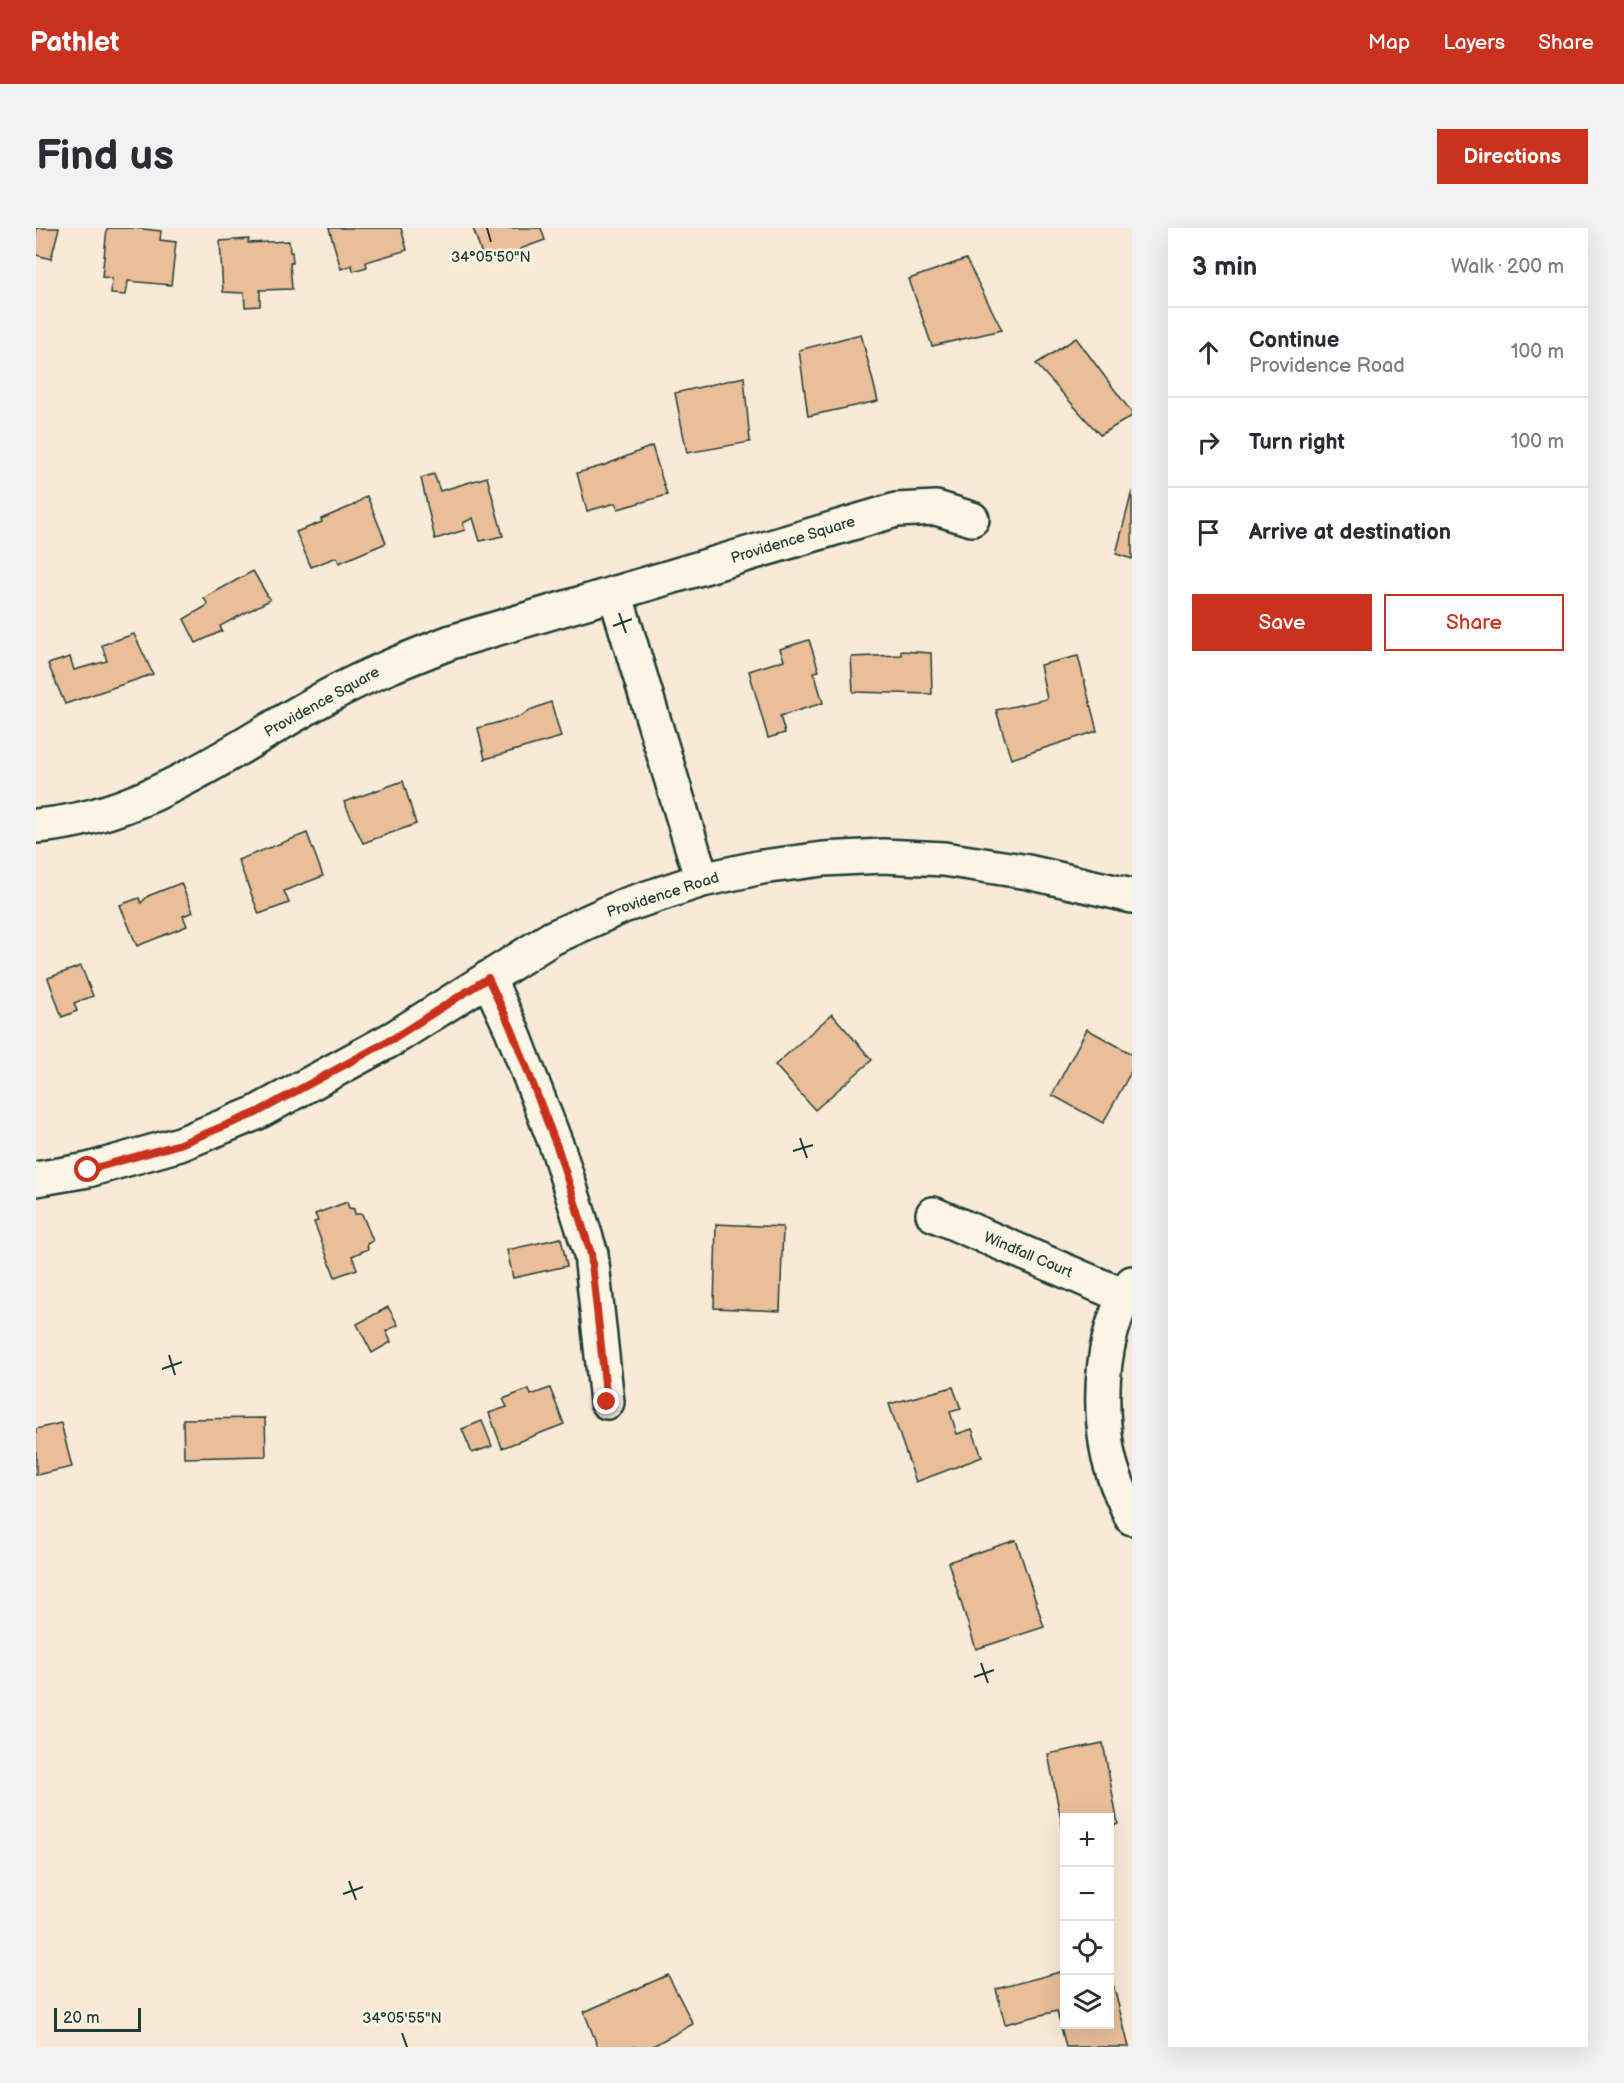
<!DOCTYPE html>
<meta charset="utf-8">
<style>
:root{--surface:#fff;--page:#f2f2f3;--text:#2b2b33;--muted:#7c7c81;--line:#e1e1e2;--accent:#c8321e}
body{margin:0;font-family:"Balsamiq Sans",sans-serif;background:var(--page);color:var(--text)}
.controls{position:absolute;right:18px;bottom:18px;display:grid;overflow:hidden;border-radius:0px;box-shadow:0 6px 24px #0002}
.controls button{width:54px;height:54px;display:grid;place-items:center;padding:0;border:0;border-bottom:2px solid var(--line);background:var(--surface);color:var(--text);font:30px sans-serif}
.scale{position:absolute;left:18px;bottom:15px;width:87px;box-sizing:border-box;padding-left:6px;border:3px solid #1f3d34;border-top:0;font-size:16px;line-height:21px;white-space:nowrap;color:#1f3d34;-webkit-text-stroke:4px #fcf5e5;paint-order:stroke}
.stop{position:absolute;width:18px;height:18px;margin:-14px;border:4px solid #c8321e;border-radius:50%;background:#fff}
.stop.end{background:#c8321e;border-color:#fff;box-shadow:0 2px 6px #0008}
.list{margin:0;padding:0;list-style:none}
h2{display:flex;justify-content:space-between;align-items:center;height:78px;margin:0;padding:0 24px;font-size:26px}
h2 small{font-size:20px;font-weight:400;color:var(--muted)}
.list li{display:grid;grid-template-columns:39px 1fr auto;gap:18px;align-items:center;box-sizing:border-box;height:90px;padding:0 24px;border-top:2px solid var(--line)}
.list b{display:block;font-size:22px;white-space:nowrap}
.list p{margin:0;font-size:20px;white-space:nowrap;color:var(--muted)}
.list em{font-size:20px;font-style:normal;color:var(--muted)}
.actions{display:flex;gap:12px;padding:18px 24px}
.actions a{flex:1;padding:14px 0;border:2px solid var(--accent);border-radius:0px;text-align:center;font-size:21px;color:var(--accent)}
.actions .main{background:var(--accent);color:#fff}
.icon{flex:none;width:33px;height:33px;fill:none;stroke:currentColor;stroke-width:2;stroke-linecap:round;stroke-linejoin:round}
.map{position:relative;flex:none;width:1096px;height:1819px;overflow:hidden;border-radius:0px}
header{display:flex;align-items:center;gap:36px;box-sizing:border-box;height:84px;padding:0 30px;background:var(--accent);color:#fff}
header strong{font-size:28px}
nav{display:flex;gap:33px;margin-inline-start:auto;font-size:21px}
.intro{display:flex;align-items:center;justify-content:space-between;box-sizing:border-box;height:144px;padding:0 36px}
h1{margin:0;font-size:42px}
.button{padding:15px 27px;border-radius:0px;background:var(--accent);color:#fff;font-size:21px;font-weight:700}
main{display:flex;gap:36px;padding:0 36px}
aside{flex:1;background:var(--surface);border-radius:0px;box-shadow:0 6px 24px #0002}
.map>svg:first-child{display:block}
.building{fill:#e9be99;stroke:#1f3d34;stroke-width:1.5}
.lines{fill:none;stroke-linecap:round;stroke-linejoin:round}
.minor-casing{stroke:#1f3d34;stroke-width:38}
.minor{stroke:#fcf5e5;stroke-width:33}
.route{stroke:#c8321e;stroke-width:8}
.ticks{fill:none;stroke:#1f3d34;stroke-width:2}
.labels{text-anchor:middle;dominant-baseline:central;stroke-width:5;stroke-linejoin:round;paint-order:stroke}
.street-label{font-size:15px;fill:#1f3d34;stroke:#fcf5e5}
.ticks-label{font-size:15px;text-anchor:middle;fill:#1f3d34;stroke:#fcf5e5;stroke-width:5;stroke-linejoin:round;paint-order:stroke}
</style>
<header>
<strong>Pathlet</strong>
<nav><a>Map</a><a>Layers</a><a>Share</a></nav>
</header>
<div class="intro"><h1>Find us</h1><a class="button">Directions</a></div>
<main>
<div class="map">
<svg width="1096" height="1819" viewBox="0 0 1096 1819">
<rect width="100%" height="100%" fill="#f8ead6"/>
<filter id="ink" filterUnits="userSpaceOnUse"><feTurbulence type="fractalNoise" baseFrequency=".0167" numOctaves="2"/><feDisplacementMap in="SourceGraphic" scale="12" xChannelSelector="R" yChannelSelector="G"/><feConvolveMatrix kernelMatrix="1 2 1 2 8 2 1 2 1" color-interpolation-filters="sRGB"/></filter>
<g filter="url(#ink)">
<g class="building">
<polygon points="0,0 23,0 15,31 0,27"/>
<polygon points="71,0 98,0 125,3 124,12 140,14 135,57 92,53 90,67 75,66 76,50 66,49"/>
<polygon points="293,0 365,0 371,22 330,34 331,39 317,43 316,37 305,41"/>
<polygon points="437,0 505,0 509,12 484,21 487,28 470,33 468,26 448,33"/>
<polygon points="213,11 212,15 253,13 254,24 256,24 257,35 254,35 256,61 224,62 224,78 209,79 208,65 187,64 184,13"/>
<polygon points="930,31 966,102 896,118 873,51"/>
<polygon points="825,106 842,173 772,188 763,122"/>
<polygon points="1040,110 1096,185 1096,188 1064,207 1000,136"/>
<polygon points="708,149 714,214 651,225 639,165"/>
<polygon points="616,218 631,267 582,281 580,275 551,283 541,245 569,237"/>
<polygon points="398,246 404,263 451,249 467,308 444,313 437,290 427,295 429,302 399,311 385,250"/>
<polygon points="1096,263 1096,331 1080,326"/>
<polygon points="331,268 350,315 303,335 301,329 275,339 260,304 286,294 285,291 316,278"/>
<polygon points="217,343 234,372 184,398 186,403 160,415 148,391 172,377 168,370"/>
<polygon points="98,406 117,446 29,476 12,436 34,429 38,442 71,433 66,417"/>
<polygon points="773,412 783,443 778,444 787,475 744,488 749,505 732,510 713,443 748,432 744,421"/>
<polygon points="865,423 895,425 896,466 817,464 815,429 865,427"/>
<polygon points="1042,428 1061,503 975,531 960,482 1011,471 1004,437"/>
<polygon points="515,474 525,509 449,531 442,500 485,488 494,482"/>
<polygon points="367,553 380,596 327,615 308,574"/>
<polygon points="271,605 287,648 248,663 253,675 223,686 202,632"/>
<polygon points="145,655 157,684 147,688 151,698 101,718 84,677 103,670 105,675 112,668"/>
<polygon points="45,738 57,768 38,775 41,783 26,789 12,750"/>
<polygon points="796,786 836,832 779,882 739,837"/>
<polygon points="1051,801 1096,826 1096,842 1067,895 1016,867"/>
<polygon points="311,974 313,980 318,981 319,986 326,986 337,1013 331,1016 332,1021 316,1028 321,1041 299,1049 278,994 282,993 279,986"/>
<polygon points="680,996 747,999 744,1083 678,1080"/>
<polygon points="525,1010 531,1038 477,1050 471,1022"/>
<polygon points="352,1079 362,1097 350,1103 355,1114 336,1125 321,1096"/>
<polygon points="917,1159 925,1181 914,1184 921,1206 936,1201 946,1229 880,1254 853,1176"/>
<polygon points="514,1160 528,1196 466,1220 453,1185 471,1179 467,1171 493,1161 495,1167"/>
<polygon points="229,1190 230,1228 148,1230 147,1191"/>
<polygon points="446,1193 456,1218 436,1225 426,1201"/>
<polygon points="25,1195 36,1239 0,1247 0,1201"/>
<polygon points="980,1312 1008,1399 940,1421 912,1334"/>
<polygon points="1067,1515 1082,1596 1074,1598 1074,1590 1028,1590 1028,1607 1012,1526"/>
<polygon points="1028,1743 1028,1796 1074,1796 1074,1744 1093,1819 1030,1819 1021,1783 969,1796 960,1761"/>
<polygon points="632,1747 657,1796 615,1819 562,1819 548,1784"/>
</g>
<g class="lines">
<defs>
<g id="minor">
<polyline points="579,365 666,652"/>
<path d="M0,598C111,590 199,518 294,467C333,446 374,430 415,414L860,282L900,280L936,291"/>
<polyline points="452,750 476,802 523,924 555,1026 571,1174"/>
<polyline points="0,951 52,942 144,916 220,885 358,810 516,710 587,678 666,652 726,639 787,631 847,628 908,631 992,644 1096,668"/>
<polyline points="897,986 1088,1068"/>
<path d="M1096,1055C1066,1104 1062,1165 1071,1221C1075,1245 1086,1268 1096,1290"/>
</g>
</defs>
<use href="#minor" class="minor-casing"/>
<use href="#minor" class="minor"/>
</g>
</g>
<g class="lines" filter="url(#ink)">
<polyline class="route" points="52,942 144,916 220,885 358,810 452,750 476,802 523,924 555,1026 571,1174"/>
</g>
<path class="ticks" d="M451,0L455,14M583,385L590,405M577,398L596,391M764,910L771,930M757,923L777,917M133,1127L139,1147M126,1141L146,1134M945,1435L952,1455M938,1449L958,1442M313,1653L320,1672M307,1666L327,1659M366,1805L371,1819"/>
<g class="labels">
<g class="street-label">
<text transform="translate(757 312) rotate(-17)">Providence Square</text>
<text transform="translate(286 474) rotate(-29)">Providence Square</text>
<text transform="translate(627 667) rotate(-18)">Providence Road</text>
<text transform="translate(992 1027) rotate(23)">Windfall Court</text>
</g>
</g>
<g class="ticks-label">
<text x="455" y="34">34°05'50"N</text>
<text x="366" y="1795">34°05'55"N</text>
</g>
</svg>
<div class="controls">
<button>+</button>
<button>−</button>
<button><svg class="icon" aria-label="locate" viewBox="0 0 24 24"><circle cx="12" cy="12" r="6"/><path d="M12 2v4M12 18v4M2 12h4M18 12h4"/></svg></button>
<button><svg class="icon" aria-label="layers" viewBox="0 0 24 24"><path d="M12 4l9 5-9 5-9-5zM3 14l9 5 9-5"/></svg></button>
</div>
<div class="scale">20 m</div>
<div class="stop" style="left:52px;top:942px"></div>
<div class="stop end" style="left:571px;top:1174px"></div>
</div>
<aside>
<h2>3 min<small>Walk · 200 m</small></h2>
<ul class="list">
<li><svg class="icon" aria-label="ahead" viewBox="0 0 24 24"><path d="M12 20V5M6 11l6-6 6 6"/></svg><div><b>Continue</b><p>Providence Road</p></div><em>100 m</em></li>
<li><svg class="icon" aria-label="right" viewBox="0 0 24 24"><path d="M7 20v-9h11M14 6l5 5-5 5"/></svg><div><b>Turn right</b></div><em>100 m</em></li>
<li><svg class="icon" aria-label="arrive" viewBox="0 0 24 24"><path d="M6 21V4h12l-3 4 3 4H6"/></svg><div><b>Arrive at destination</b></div></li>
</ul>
<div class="actions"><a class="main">Save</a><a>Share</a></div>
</aside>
</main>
